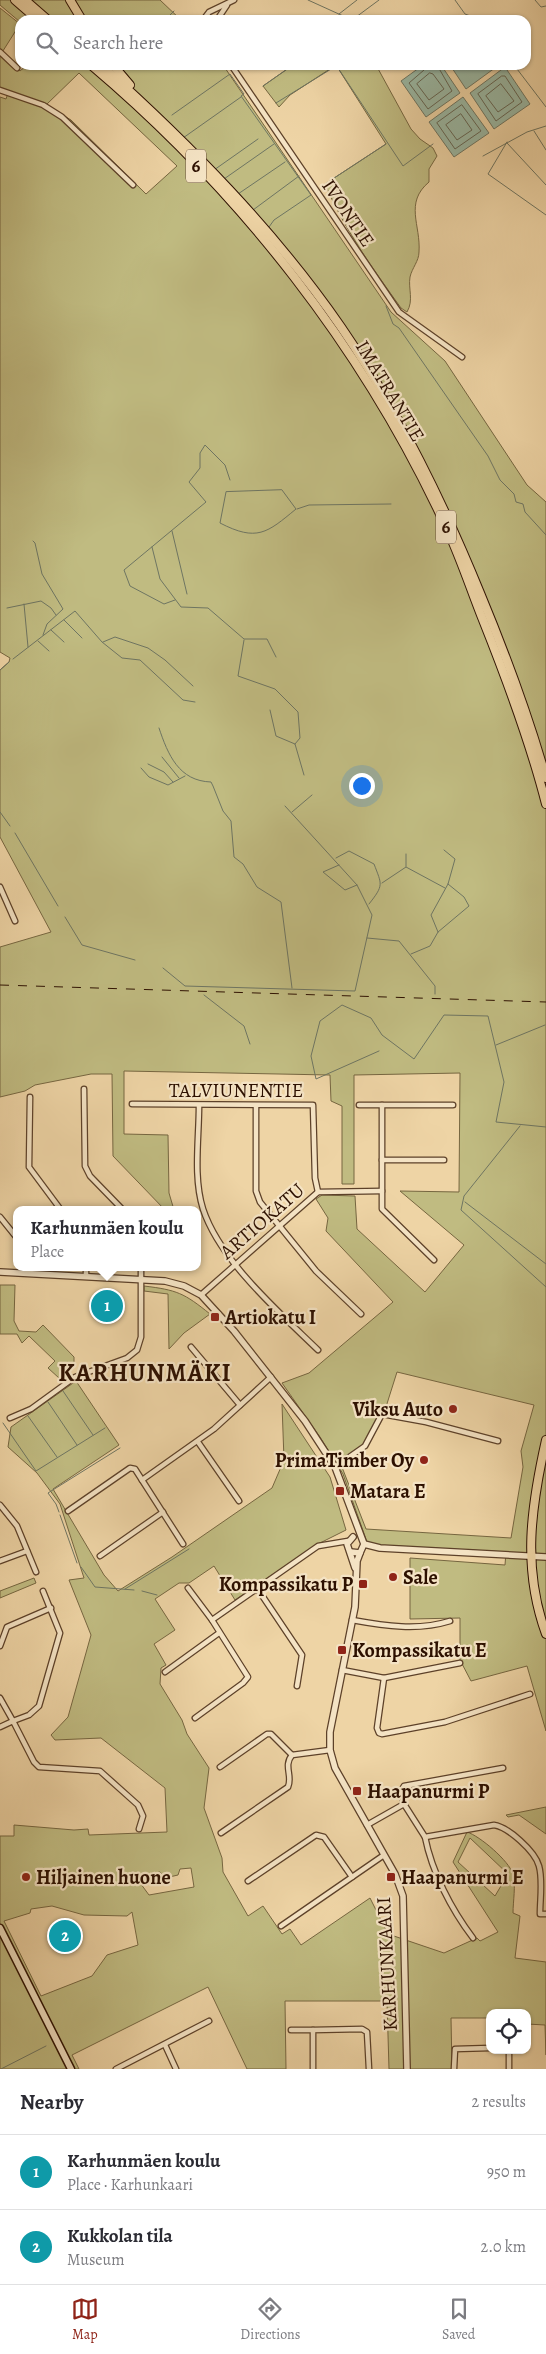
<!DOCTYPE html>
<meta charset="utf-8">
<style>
:root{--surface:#fff;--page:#f2f2f3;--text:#2b2b33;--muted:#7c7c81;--line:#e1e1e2;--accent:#8f2418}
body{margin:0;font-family:Alegreya,serif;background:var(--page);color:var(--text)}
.controls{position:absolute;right:15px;bottom:15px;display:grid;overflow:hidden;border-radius:10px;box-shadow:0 1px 4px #0004}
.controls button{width:45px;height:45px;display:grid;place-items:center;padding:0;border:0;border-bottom:1px solid var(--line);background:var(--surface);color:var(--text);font:25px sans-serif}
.you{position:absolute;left:361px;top:785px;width:18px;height:18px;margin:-12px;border:4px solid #fff;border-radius:50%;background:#1a73e8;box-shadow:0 0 0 8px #1a73e833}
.badge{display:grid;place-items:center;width:32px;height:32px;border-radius:50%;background:var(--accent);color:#fff;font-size:16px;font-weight:700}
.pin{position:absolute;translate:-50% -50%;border:2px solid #fff;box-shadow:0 1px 5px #0006}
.popup{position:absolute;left:13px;top:1206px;width:188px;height:65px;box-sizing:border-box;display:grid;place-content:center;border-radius:10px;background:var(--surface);filter:drop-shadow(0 1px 4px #0005);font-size:16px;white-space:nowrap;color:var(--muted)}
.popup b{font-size:19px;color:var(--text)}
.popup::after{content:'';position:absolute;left:50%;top:100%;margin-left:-10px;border:10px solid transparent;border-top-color:var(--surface)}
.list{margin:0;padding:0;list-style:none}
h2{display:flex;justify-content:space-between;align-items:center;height:65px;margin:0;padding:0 20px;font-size:21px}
h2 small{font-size:16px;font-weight:400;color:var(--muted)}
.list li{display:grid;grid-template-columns:32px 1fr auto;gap:15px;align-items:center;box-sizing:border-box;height:75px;padding:0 20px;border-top:1px solid var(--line)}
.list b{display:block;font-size:19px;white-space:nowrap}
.list p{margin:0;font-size:16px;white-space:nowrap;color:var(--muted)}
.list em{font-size:16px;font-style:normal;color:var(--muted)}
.icon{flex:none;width:28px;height:28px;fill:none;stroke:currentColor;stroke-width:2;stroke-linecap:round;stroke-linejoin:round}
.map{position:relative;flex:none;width:546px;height:2069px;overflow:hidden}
.search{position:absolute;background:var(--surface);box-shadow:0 1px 4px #0004;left:15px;right:15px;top:15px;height:55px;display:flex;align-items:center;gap:12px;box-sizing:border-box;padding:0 18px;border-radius:15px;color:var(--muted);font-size:19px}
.sheet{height:215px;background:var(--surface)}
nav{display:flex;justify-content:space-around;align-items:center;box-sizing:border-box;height:70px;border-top:1px solid var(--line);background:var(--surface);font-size:14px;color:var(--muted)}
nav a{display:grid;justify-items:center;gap:2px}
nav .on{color:var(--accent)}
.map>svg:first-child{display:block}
.green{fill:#c0bb81;stroke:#766640;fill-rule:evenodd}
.water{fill:#9ab8a4;stroke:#6e7562}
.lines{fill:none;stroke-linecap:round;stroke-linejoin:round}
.shore{stroke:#646452;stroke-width:1}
.stream{stroke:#6e7562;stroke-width:1}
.minor-casing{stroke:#5d4129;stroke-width:7}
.tertiary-casing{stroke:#5d4129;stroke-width:8}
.secondary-casing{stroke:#2d1000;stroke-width:9}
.motorway-casing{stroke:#2d1000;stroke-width:10}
.minor{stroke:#f4e3c4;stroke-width:4.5}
.tertiary{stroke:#f4e3c4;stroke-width:5.5}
.secondary{stroke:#f4e3c4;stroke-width:6}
.motorway{stroke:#eed4a5;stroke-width:8}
.rail{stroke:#2d1000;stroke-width:1;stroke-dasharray:9 9;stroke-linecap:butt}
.poi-dot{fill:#8f2418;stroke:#f4e3c4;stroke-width:2}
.labels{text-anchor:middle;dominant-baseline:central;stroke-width:4.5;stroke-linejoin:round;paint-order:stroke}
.shield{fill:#f4e3c4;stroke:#694f3b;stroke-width:1}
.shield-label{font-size:19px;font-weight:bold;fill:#2d1000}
.street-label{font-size:20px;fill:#2d1000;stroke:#f4e3c4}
.poi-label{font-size:20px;font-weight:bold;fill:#2d1000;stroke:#f4e3c4;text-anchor:start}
.district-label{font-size:25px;font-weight:bold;letter-spacing:1px;fill:#2d1000;stroke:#f4e3c4}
</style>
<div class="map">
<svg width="546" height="2069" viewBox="0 0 546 2069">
<rect width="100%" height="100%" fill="#eed4a5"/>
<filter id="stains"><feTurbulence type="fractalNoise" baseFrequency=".004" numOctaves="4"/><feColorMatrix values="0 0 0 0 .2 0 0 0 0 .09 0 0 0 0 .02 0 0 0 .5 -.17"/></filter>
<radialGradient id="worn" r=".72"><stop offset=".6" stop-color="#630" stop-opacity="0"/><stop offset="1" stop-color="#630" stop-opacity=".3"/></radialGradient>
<g class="green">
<polygon points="0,0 160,0 181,20 20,22 0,5"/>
<path d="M0,8L20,24L1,54L20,71L27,65H223L391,312L445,361L527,485L546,502V1731L527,1666L471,1681L460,1660V1618L410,1619V1558L505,1565L506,1552L377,1545L367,1542L343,1474L320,1437L282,1383L309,1373L393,1302L326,1231L328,1218L316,1199L322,1195L355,1196L357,1229L425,1292L464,1245L400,1191L459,1192L460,1073L354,1075V1184H342V1106L331,1101L330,1075L124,1071V1134L168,1135L169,1193L174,1210H165L113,1156L112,1074H91L35,1085L25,1091L0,1097V947L51,932L0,837V670L9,662L10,658L0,652V97L6,99L8,93L0,91ZM79,73L177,166L146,194L71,120L46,105ZM397,1372L534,1405L521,1451L523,1467L511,1538L366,1529L340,1462L363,1446L371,1435L379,1415L385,1410Z"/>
<path d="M293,65H376L411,129L420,139L433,148L437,156L429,169V182C404,203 421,225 419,252C419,261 412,268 410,277C408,289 414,300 407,312L401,308C373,269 344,229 325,184L386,144L336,65L290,95L279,107L263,86Z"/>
<polygon points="0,1285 15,1285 14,1321 19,1331 36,1332 43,1325 74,1357 74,1366 59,1378 48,1368 55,1361 29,1336 22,1343 17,1334 0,1334"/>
<path d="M144,1286C177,1290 184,1293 210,1314L184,1333L169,1349L168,1294L144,1291Z"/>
<path d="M76,1381L119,1445L53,1489L104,1575L118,1591L172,1557L272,1488L284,1460L282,1404L330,1477L346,1530L316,1545L235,1600L214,1566L189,1583H179L155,1599L175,1630L154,1644L166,1665L161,1668L160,1684L182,1720L187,1734L209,1768L204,1808L222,1858L223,1872L248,1916L263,1906L282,1934L290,1929L301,1945L370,1898L388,1934L444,1953L477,1938L480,1941L498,1932L453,1862L467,1832C480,1836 509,1861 513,1874C516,1885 513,1902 513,1913L520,1916L515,1958L546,1962V2055L545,2025L527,2024V2013H490V2018H451L452,2069H389L387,2001H285L286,2069H247L208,1987L72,2055L79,2069H0V1836H14V1825L74,1830L88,1829L89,1835L167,1832L165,1788L101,1738L55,1740L51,1735L68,1717L91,1635L69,1580L84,1578L60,1504L37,1473L8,1447L11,1427ZM470,1838L508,1874L495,1896L458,1862ZM191,1868L194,1887L149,1895L135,1876L160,1872L165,1878L178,1875L180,1869ZM52,1906L84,1915L127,1916L132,1912L138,1945L107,1955L92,1976L41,1996L4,1921L30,1913L31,1909Z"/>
<polygon points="34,1578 36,1583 0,1598 0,1591"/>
<polygon points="546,1807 546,1834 519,1815 508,1817 506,1815"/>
</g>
<g class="water">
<polygon points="423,65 441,65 460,93 426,117 401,81"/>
<polygon points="450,65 499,65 466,89"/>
<polygon points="505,67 530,104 494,129 470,93"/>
<polygon points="463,97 489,133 454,157 429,122"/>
</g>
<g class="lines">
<g class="shore">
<polyline points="426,65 424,70 409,83 428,109 452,91 437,65"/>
<polygon points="430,73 433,74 444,89 429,100 417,84"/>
<polygon points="502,76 505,76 522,102 496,121 478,94"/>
<polygon points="501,84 514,101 498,112 486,96"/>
<polygon points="462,105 481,131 455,149 437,123"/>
<polygon points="461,114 472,130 457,140 446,125"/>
</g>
<g class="stream">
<polyline points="308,0 352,20 379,0"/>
<polyline points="455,0 465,14 481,20"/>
<polyline points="535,0 541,7 546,6"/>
<polyline points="339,14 357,0"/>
<polyline points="165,20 174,11"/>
<polyline points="336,65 403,166 433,144"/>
<polyline points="514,65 546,107"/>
<polyline points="122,67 124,65"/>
<polyline points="263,86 293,65"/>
<polyline points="276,103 336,66"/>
<polyline points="172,115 230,74 244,94 241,96 311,195 274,220 269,227"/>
<polyline points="534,131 546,150"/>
<polyline points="183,138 241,97"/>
<polyline points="507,142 488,174 546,215"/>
<polyline points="507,143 546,185"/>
<polyline points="483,156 527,132 546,126"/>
<polyline points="214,170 258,139"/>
<polyline points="224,179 274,144"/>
<polyline points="325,184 386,144"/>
<polyline points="238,194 285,162"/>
<polyline points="253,210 299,176"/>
<polyline points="386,306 393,324 399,328 488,456 500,480 514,494 516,502 523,504 525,512 546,535"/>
<path d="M282,490L296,509C267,533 257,542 220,523L226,492Z"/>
<polyline points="297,509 309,505 391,504"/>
<polyline points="172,531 187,594"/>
<polyline points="33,541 35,543 42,574 63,609 47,624 43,635"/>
<polyline points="152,547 160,579 181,607 208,608 244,639 267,639 276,657"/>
<polyline points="175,600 164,604 130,586 124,570 206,502 189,482 200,468 200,453 205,445 225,465 230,480"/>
<polyline points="24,604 28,647"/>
<polyline points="7,608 41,601 51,608 56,615"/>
<polyline points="64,620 82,638"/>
<polyline points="51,630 64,642"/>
<polyline points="244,640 238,676 275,689 298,712 300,738 295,744"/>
<polyline points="38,641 49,651"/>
<polyline points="103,642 115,637 148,648 165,660 193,686"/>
<polyline points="13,659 75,611 102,642 122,658 140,660 183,700 195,702"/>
<polyline points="0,670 9,662"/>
<polyline points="270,710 276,736 295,744 304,775"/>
<path d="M159,728C168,755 179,781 211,782L213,786L223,811L231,821L234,857L243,864L257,887L281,902L292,988"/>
<polyline points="162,757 179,778"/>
<polyline points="148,764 164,772 173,782"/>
<polyline points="141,768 149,777 168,785 185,776"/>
<polyline points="0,812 10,826"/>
<polyline points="292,812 312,795"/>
<polyline points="15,833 58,906"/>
<path d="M336,858L349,851L374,864C382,885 384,885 369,904"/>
<polyline points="339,865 323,872 345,890 357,885"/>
<polyline points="406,866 406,854"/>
<polyline points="406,867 445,888"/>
<polyline points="382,883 406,867"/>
<polyline points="65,917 82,945 135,960"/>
<polyline points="438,932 431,915 448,884 455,859 444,850"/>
<polyline points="367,938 399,941 435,986 435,994"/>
<polyline points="411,954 430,946 438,932 469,906 464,897 448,884"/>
<polyline points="163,968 185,986 355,991 372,915 357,885 285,806"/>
<polyline points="204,995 244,1026 250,1044"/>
<polyline points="496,1045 545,1025"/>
<polyline points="379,1051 316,1079 311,1056 320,1021 342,1005 371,1018 382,1035 414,1059 444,1015 488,1016 504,1082 496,1122 546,1127"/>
<polyline points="520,1126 464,1196 461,1210 546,1287"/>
<polyline points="465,1202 546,1264"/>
<polyline points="63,1391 93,1435"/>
<polyline points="48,1402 77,1445"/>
<polyline points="28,1416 57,1457"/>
<polyline points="3,1423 36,1471 105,1428"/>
<polyline points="59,1512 56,1504 48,1493 120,1448"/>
<polyline points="60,1515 77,1563"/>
<polyline points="81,1567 95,1587 134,1590"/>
<polyline points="125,1589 189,1549"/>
<polyline points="142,1591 157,1595"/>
<polyline points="1,2069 46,2046"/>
</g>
<defs>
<g id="minor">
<polyline points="203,20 209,12 234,0"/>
<polyline points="217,20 227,5"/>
<polyline points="0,52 17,68"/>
<polyline points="231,65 399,312 462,357"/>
<polyline points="0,90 43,105 62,117 133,185"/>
<polyline points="0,887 15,921"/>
<polyline points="84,1089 85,1166 90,1176 123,1210"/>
<polyline points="30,1097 29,1167 61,1210"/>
<polyline points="132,1104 313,1105 315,1178 318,1192"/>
<polyline points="359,1105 382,1105"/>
<path d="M199,1106C199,1139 193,1177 203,1209C220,1261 280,1313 318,1350"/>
<polyline points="256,1106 256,1191 260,1202 316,1271 361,1314"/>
<polyline points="382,1160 444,1160"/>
<polyline points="0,1217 17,1238"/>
<polyline points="434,1260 382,1209 382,1105 453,1105"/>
<polyline points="28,1273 29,1267"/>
<polyline points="86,1275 86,1267"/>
<polyline points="201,1295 318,1192 382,1191"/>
<polyline points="191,1347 240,1405"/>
<polyline points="10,1418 31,1409 75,1377 127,1358 137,1350 141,1337 141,1267"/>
<polyline points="198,1442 239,1501"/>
<polyline points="335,1467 365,1446 382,1414 426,1422 498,1441"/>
<polyline points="0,1505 17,1526 36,1572"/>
<polyline points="68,1511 130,1468 135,1469 142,1480"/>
<polyline points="183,1544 142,1480 214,1429 271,1377"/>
<polyline points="100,1556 163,1512"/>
<polyline points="0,1561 27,1551"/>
<polyline points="188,1588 212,1620 318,1546 348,1541"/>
<polyline points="257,1588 302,1655 297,1686"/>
<path d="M352,1620C385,1626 418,1631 450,1621"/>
<polyline points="0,1646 7,1627 51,1608"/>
<polyline points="342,1670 384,1678 460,1663"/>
<polyline points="165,1672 219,1633"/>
<polyline points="384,1678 377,1728 379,1733 382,1734 445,1722 530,1694"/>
<polyline points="0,1698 13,1721 29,1715 39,1706 60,1633 43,1591"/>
<polyline points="195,1718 243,1683 248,1677 212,1620"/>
<polyline points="0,1727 13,1721 34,1762 39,1767 100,1771 138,1805 143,1816 139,1829"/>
<polyline points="220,1767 267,1734 271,1734 292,1755 330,1750"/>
<polyline points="404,1804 401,1791 404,1786 503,1768"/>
<path d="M367,1825L404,1804L425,1837L494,1825C508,1827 535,1851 539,1866C543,1880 540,1899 540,1914H546"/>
<path d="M221,1833L288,1787C293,1776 283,1766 292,1755"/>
<path d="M425,1837C432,1872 451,1909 473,1938"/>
<polyline points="248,1881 316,1835 324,1837 352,1877"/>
<polyline points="281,1926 384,1855"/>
<polyline points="291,2030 313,2030"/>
<polyline points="165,2045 176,2069"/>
<polyline points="509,2050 509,2069"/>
<polyline points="116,2069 209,2021"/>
<polyline points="313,2069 313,2030 362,2029 367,2032 369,2069"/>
<polyline points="454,2069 455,2049 490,2048"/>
</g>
<g id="tertiary">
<polyline points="0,1272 165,1281 184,1286 201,1295 234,1331 305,1421 335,1467 364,1544 360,1553 351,1552"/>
<polyline points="353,1537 347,1544 355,1568"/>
<polyline points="364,1544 380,1548 546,1557"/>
<polyline points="360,1553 357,1561 355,1607 330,1732 330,1750 335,1768 395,1874 403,1896 407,2069"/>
</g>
<polyline id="secondary" points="0,1928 71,2069"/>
<g id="motorway">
<polyline points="15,0 38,20"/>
<polyline points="25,0 48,20"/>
<polyline points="70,0 82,20"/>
<path d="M91,65C241,192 365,350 447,529C461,559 471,590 483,620C507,680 530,741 546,804"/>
<path d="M101,65C189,144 274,230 341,327C398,410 442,500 480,593C505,653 528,715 546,778"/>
<polyline points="113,65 130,85"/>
<path d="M546,1440C531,1507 522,1568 546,1634"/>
</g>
</defs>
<use href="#minor" class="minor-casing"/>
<use href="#tertiary" class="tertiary-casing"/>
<use href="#secondary" class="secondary-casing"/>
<use href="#motorway" class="motorway-casing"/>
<use href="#minor" class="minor"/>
<use href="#tertiary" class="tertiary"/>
<use href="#secondary" class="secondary"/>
<use href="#motorway" class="motorway"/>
<polyline class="rail" points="0,985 546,1002"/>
</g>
<g class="poi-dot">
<rect x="210" y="1312" width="10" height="10" rx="2.5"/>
<circle cx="453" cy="1409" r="5"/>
<circle cx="424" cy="1460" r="5"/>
<rect x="335" y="1486" width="10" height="10" rx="2.5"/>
<circle cx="393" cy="1577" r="5"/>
<rect x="358" y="1579" width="10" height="10" rx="2.5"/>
<rect x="337" y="1645" width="10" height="10" rx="2.5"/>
<rect x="352" y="1786" width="10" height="10" rx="2.5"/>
<circle cx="26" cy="1877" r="5"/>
<rect x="386" y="1872" width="10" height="10" rx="2.5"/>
</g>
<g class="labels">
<g class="shield">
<rect x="186" y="149.5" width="20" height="33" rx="4"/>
<rect x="436" y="510.5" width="20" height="33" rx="4"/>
</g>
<g class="shield-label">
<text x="196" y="166">6</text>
<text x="446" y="527">6</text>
</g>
<g class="street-label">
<text transform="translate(348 213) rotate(56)">IVONTIE</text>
<text transform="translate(390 391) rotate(59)">IMATRANTIE</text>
<text x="236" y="1090">TALVIUNENTIE</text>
<text transform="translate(262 1221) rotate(-41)">ARTIOKATU</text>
<text transform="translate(387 1964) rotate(-93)">KARHUNKAARI</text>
</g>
<g class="poi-label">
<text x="225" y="1317">Artiokatu I</text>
<text x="443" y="1409" text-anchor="end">Viksu Auto</text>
<text x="414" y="1460" text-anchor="end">PrimaTimber Oy</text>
<text x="350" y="1491">Matara E</text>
<text x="403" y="1577">Sale</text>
<text x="353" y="1584" text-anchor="end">Kompassikatu P</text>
<text x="352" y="1650">Kompassikatu E</text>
<text x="367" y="1791">Haapanurmi P</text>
<text x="36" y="1877">Hiljainen huone</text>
<text x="401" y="1877">Haapanurmi E</text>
</g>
<g class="district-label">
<text x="145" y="1373">KARHUNMÄKI</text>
</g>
</g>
<rect width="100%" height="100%" filter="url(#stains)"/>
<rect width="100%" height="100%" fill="url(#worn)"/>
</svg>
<div class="controls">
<button><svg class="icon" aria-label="locate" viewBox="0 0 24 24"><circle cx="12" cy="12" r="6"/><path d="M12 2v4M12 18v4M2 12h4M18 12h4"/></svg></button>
</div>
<div class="you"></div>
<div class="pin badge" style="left:107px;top:1306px;background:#0f9aa8">1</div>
<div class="popup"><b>Karhunmäen koulu</b>Place</div>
<div class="pin badge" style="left:65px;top:1936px;background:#0f9aa8">2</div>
<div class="search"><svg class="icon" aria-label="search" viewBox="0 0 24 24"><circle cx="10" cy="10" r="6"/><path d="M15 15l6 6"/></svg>Search here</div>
</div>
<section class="sheet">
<h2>Nearby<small>2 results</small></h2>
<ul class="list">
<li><span class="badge" style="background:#0f9aa8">1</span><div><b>Karhunmäen koulu</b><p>Place · Karhunkaari</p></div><em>950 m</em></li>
<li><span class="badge" style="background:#0f9aa8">2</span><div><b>Kukkolan tila</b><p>Museum</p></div><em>2.0 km</em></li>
</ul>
</section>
<nav>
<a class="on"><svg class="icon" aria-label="map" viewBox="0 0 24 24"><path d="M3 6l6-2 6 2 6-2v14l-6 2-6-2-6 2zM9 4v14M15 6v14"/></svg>Map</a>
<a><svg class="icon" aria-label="directions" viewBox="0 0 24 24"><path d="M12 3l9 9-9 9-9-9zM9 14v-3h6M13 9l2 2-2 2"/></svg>Directions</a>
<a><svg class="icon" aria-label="saved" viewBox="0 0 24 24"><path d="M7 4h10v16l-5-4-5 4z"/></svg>Saved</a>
</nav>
